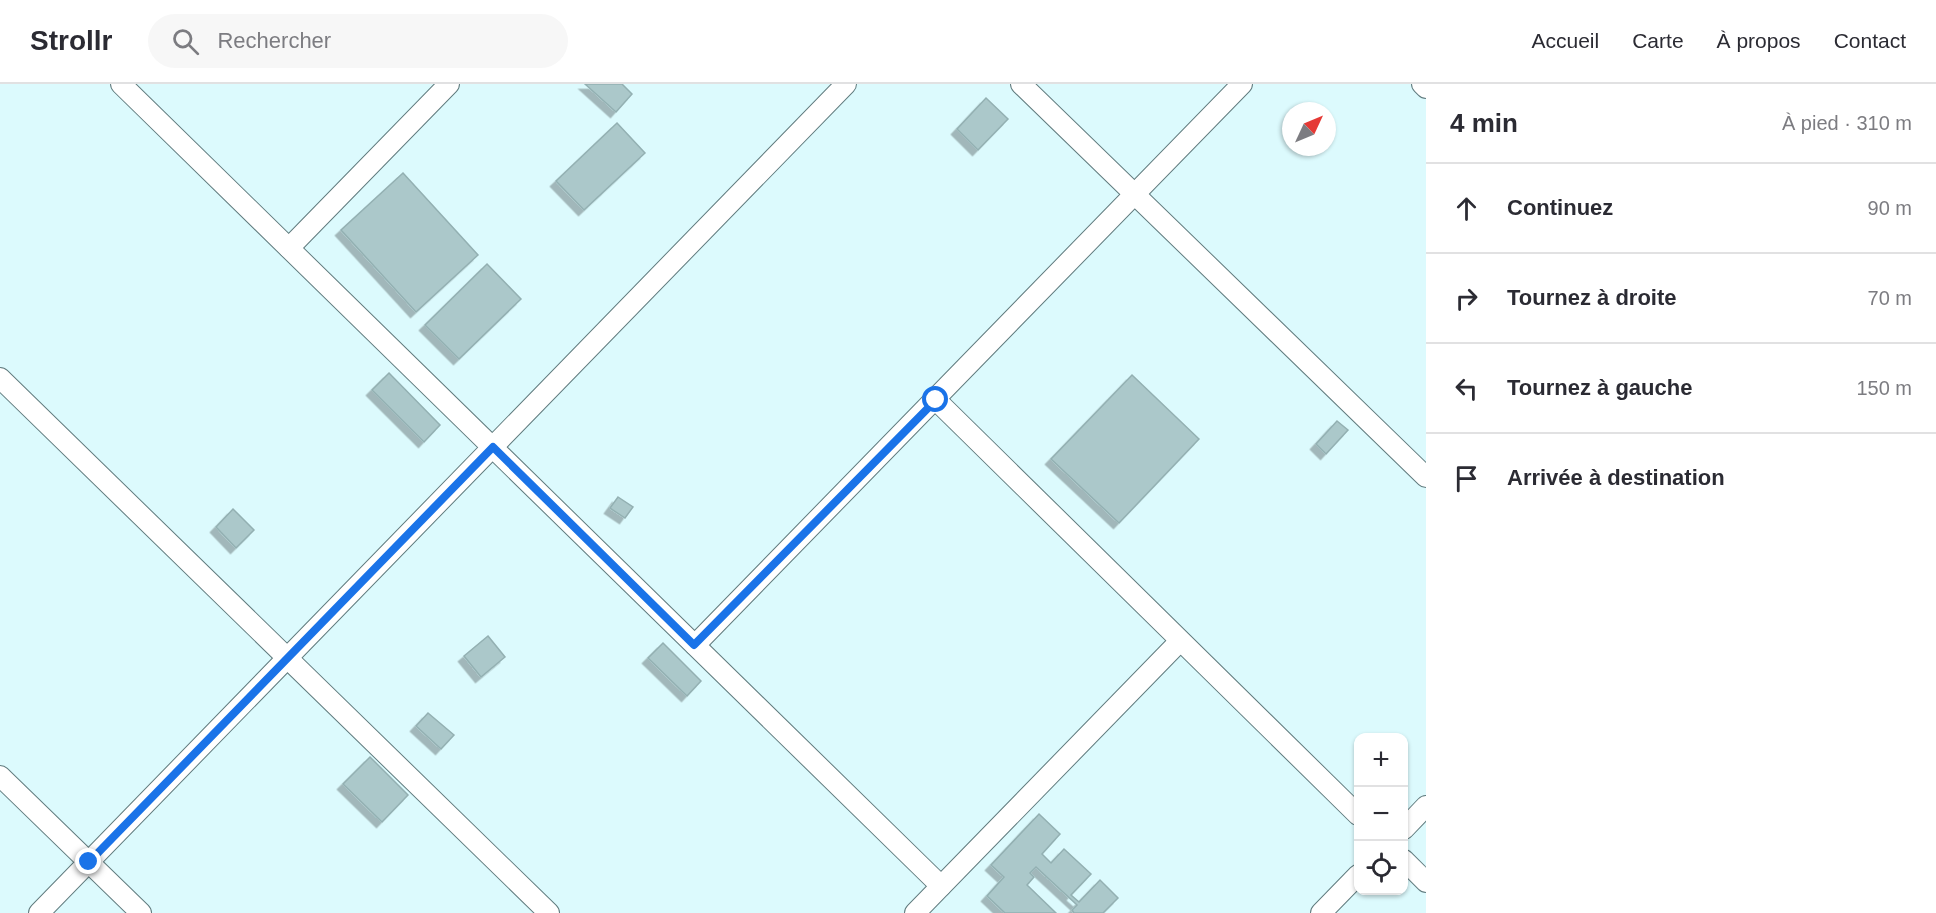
<!DOCTYPE html>
<html lang="fr">
<meta charset="utf-8">
<style>
:root{--surface:#fff;--page:#f7f7f7;--text:#2b2b33;--muted:#7c7c81;--line:#e1e1e2}
body{margin:0;font-family:Arial,sans-serif;background:var(--page);color:var(--text)}
.controls{position:absolute;right:18px;bottom:18px;display:grid;overflow:hidden;border-radius:12px;box-shadow:0 2px 4px #0004}
.controls button{width:54px;height:54px;display:grid;place-items:center;padding:0;border:0;border-bottom:2px solid var(--line);background:var(--surface);color:var(--text);font:30px sans-serif}
.compass{position:absolute;left:1282px;top:18px;width:54px;height:54px;border-radius:50%;background:var(--surface);box-shadow:0 2px 4px #0004;rotate:46deg}
.stop{position:absolute;width:18px;height:18px;margin:-14px;border:4px solid #1a73e8;border-radius:50%;background:#fff}
.stop.end{background:#1a73e8;border-color:#fff;box-shadow:0 2px 6px #0008}
.list{margin:0;padding:0;list-style:none}
h2{display:flex;justify-content:space-between;align-items:center;height:78px;margin:0;padding:0 24px;font-size:26px}
h2 small{font-size:20px;font-weight:400;color:var(--muted)}
.list li{display:grid;grid-template-columns:39px 1fr auto;gap:18px;align-items:center;box-sizing:border-box;height:90px;padding:0 24px;border-top:2px solid var(--line)}
.list b{display:block;font-size:22px;white-space:nowrap}
.list em{font-size:20px;font-style:normal;color:var(--muted)}
.icon{flex:none;width:33px;height:33px;fill:none;stroke:currentColor;stroke-width:2;stroke-linecap:round;stroke-linejoin:round}
.map{position:relative;flex:none;width:1426px;height:829px;overflow:hidden}
header{display:flex;align-items:center;gap:36px;box-sizing:border-box;height:84px;padding:0 30px;background:var(--surface);border-bottom:2px solid var(--line)}
header strong{font-size:28px}
nav{display:flex;gap:33px;margin-inline-start:auto;font-size:21px}
.search{width:420px;height:54px;background:var(--page);display:flex;align-items:center;gap:15px;box-sizing:border-box;padding:0 21px;border-radius:33px;color:var(--muted);font-size:22px}
main{display:flex}
aside{flex:1;background:var(--surface)}
.map>svg:first-child{display:block}
.building{fill:#abc8ca;stroke:#93b0b2;stroke-width:1.5;filter:url(#shadow)}
.lines{fill:none;stroke-linecap:round;stroke-linejoin:round}
.street-casing{stroke:#607b7e;stroke-width:22}
.street{stroke:#fff;stroke-width:20}
.route{stroke:#1a73e8;stroke-width:8}
</style>
<header>
<strong>Strollr</strong>
<div class="search"><svg class="icon" aria-label="search" viewBox="0 0 24 24"><circle cx="10" cy="10" r="6"/><path d="M15 15l6 6"/></svg>Rechercher</div>
<nav><a>Accueil</a><a>Carte</a><a>À propos</a><a>Contact</a></nav>
</header>
<main>
<div class="map">
<svg width="1426" height="829" viewBox="0 0 1426 829">
<defs>
<filter id="shadow"><feDropShadow dx="-5.5" dy="5.5" stdDeviation="0" flood-color="#0004"/></filter>
</defs>
<rect width="100%" height="100%" fill="#dcfafd"/>
<g class="building">
<polygon points="585,0 622,0 632,10 616,28"/>
<polygon points="986,14 1008,35 978,66 957,45"/>
<polygon points="617,39 645,69 584,126 556,97"/>
<polygon points="403,89 478,171 416,228 341,146"/>
<polygon points="487,180 521,215 459,275 425,241"/>
<polygon points="389,289 440,341 424,358 372,306"/>
<polygon points="1132,291 1199,355 1119,439 1051,375"/>
<polygon points="1337,337 1348,346 1326,370 1316,360"/>
<polygon points="618,413 633,423 625,434 610,424"/>
<polygon points="233,425 254,446 236,464 216,443"/>
<polygon points="488,552 505,573 481,593 464,572"/>
<polygon points="663,559 701,597 687,612 648,574"/>
<polygon points="428,629 454,651 441,665 416,642"/>
<polygon points="370,673 408,711 382,738 343,700"/>
<polygon points="1039,730 1060,750 1042,770 1051,779 1064,765 1091,790 1071,811 1079,818 1100,796 1118,814 1103,829 1074,829 1072,826 1077,821 1036,783 1030,789 1034,793 1027,801 1056,829 1005,829 987,812 1004,793 991,781"/>
</g>
<g class="lines">
<defs>
<g id="street">
<polyline points="121,0 941,802"/>
<polyline points="1021,0 1426,393"/>
<polyline points="1422,0 1426,4"/>
<polyline points="289,164 449,0"/>
<polyline points="0,294 549,829"/>
<polyline points="936,316 1358,731"/>
<polyline points="695,561 1242,0"/>
<polyline points="0,692 141,829"/>
<polyline points="1404,745 1426,722"/>
<polyline points="1404,776 1426,798"/>
<polyline points="39,829 846,0"/>
<polyline points="915,829 1180,557"/>
<polyline points="1321,829 1358,791"/>
</g>
</defs>
<use href="#street" class="street-casing"/>
<use href="#street" class="street"/>
</g>
<g class="lines">
<polyline class="route" points="89,778 493,363 694,561 936,316"/>
</g>
</svg>
<div class="controls">
<button>+</button>
<button>−</button>
<button><svg class="icon" aria-label="locate" viewBox="0 0 24 24"><circle cx="12" cy="12" r="6"/><path d="M12 2v4M12 18v4M2 12h4M18 12h4"/></svg></button>
</div>
<svg class="compass" viewBox="-18 -18 36 36"><path d="M0-13l5 13h-10z" fill="#e53935"/><path d="M0 13l5-13h-10z" fill="#7c7c81"/></svg>
<div class="stop" style="left:936px;top:316px"></div>
<div class="stop end" style="left:89px;top:778px"></div>
</div>
<aside>
<h2>4 min<small>À pied · 310 m</small></h2>
<ul class="list">
<li><svg class="icon" aria-label="ahead" viewBox="0 0 24 24"><path d="M12 20V5M6 11l6-6 6 6"/></svg><div><b>Continuez</b></div><em>90 m</em></li>
<li><svg class="icon" aria-label="right" viewBox="0 0 24 24"><path d="M7 20v-9h11M14 6l5 5-5 5"/></svg><div><b>Tournez à droite</b></div><em>70 m</em></li>
<li><svg class="icon" aria-label="left" viewBox="0 0 24 24"><path d="M17 20v-9H6M10 6l-5 5 5 5"/></svg><div><b>Tournez à gauche</b></div><em>150 m</em></li>
<li><svg class="icon" aria-label="arrive" viewBox="0 0 24 24"><path d="M6 21V4h12l-3 4 3 4H6"/></svg><div><b>Arrivée à destination</b></div></li>
</ul>
</aside>
</main>
